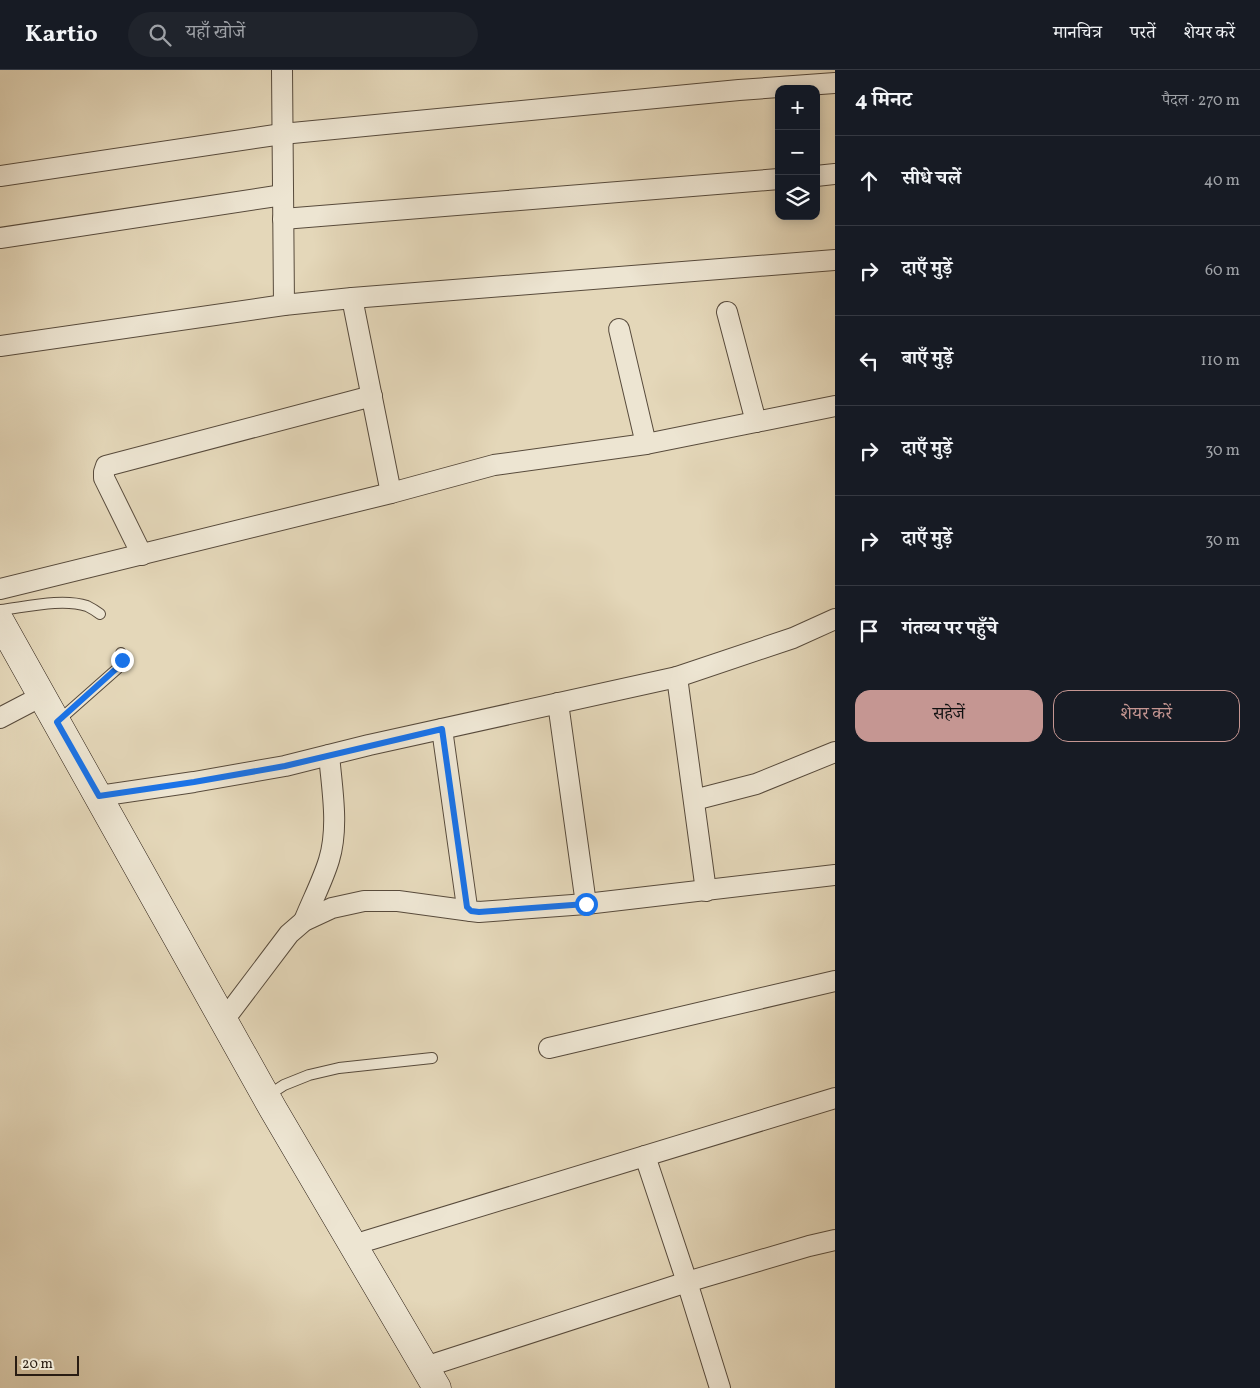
<!DOCTYPE html>
<html lang="hi">
<meta charset="utf-8">
<style>
:root{--surface:#171b24;--page:#20242c;--text:#f1f3f6;--muted:#9ea1a6;--line:#363941;--accent:#c59692}
body{margin:0;font-family:Vollkorn,"Noto Serif Devanagari",serif;background:var(--page);color:var(--text)}
.controls{position:absolute;right:15px;top:15px;display:grid;overflow:hidden;border-radius:10px;box-shadow:0 2px 12px #0003}
.controls button{width:45px;height:45px;display:grid;place-items:center;padding:0;border:0;border-bottom:1px solid var(--line);background:var(--surface);color:var(--text);font:25px sans-serif}
.scale{position:absolute;left:15px;bottom:12px;width:64px;box-sizing:border-box;padding-left:5px;border:2px solid #291c12;border-top:0;font-size:14px;line-height:18px;white-space:nowrap;color:#291c12;-webkit-text-stroke:4px #ede5d2;paint-order:stroke}
.stop{position:absolute;width:15px;height:15px;margin:-11px;border:4px solid #1a73e8;border-radius:50%;background:#fff}
.stop.end{background:#1a73e8;border-color:#fff;box-shadow:0 1px 5px #0008}
.list{margin:0;padding:0;list-style:none}
h2{display:flex;justify-content:space-between;align-items:center;height:65px;margin:0;padding:0 20px;font-size:21px}
h2 small{font-size:16px;font-weight:400;color:var(--muted)}
.list li{display:grid;grid-template-columns:32px 1fr auto;gap:15px;align-items:center;box-sizing:border-box;height:90px;padding:0 20px;border-top:1px solid var(--line)}
.list b{display:block;font-size:19px;white-space:nowrap}
.list em{font-size:16px;font-style:normal;color:var(--muted)}
.actions{display:flex;gap:10px;padding:15px 20px}
.actions a{flex:1;padding:11px 0;border:1px solid var(--accent);border-radius:15px;text-align:center;font-size:18px;color:var(--accent)}
.actions .main{background:var(--accent);color:#111}
.icon{flex:none;width:28px;height:28px;fill:none;stroke:currentColor;stroke-width:2;stroke-linecap:round;stroke-linejoin:round}
.map{position:relative;flex:none;width:835px;height:1318px;overflow:hidden}
header{display:flex;align-items:center;gap:30px;box-sizing:border-box;height:70px;padding:0 25px;background:var(--surface);border-bottom:1px solid var(--line)}
header strong{font-size:24px}
nav{display:flex;gap:28px;margin-inline-start:auto;font-size:18px}
.search{width:350px;height:45px;background:var(--page);display:flex;align-items:center;gap:12px;box-sizing:border-box;padding:0 18px;border-radius:28px;color:var(--muted);font-size:19px}
main{display:flex}
aside{flex:1;background:var(--surface)}
.map>svg:first-child{display:block}
.lines{fill:none;stroke-linecap:round;stroke-linejoin:round}
.service-casing{stroke:#584b3c;stroke-width:12}
.minor-casing{stroke:#584b3c;stroke-width:22}
.secondary-casing{stroke:#291c12;stroke-width:29}
.service{stroke:#ede5d2;stroke-width:10}
.minor{stroke:#ede5d2;stroke-width:20}
.secondary{stroke:#ede5d2;stroke-width:28}
.route{stroke:#1a73e8;stroke-width:6}
</style>
<header>
<strong>Kartio</strong>
<div class="search"><svg class="icon" aria-label="search" viewBox="0 0 24 24"><circle cx="10" cy="10" r="6"/><path d="M15 15l6 6"/></svg>यहाँ खोजें</div>
<nav><a>मानचित्र</a><a>परतें</a><a>शेयर करें</a></nav>
</header>
<main>
<div class="map">
<svg width="835" height="1318" viewBox="0 0 835 1318">
<rect width="100%" height="100%" fill="#e4d7b9"/>
<filter id="stains"><feTurbulence type="fractalNoise" baseFrequency=".004" numOctaves="4"/><feColorMatrix values="0 0 0 0 .2 0 0 0 0 .09 0 0 0 0 .02 0 0 0 .5 -.17"/></filter>
<radialGradient id="worn" r=".72"><stop offset=".6" stop-color="#630" stop-opacity="0"/><stop offset="1" stop-color="#630" stop-opacity=".3"/></radialGradient>
<g class="lines">
<defs>
<g id="service">
<path d="M0,540C26,537 62,528 87,536C91,538 96,541 100,544"/>
<polyline points="57,652 117,599 122,590 121,583"/>
<polyline points="267,1026 284,1015 309,1005 339,998 432,988"/>
</g>
<g id="minor">
<polyline points="282,0 284,235"/>
<polyline points="0,106 282,64 739,20 835,13"/>
<polyline points="816,106 835,104"/>
<polyline points="283,149 779,109"/>
<polyline points="0,168 283,125"/>
<polyline points="352,228 391,423"/>
<polyline points="727,242 756,352"/>
<polyline points="619,259 646,374"/>
<polyline points="0,276 284,235 352,228 835,190"/>
<polyline points="142,485 104,408 104,402 106,396 372,326"/>
<polyline points="0,519 391,423 494,395 646,374 835,336"/>
<polyline points="677,607 706,821"/>
<polyline points="558,633 586,834"/>
<polyline points="0,648 42,626"/>
<polyline points="442,659 467,837 471,841 479,842 586,834 835,805"/>
<polyline points="99,726 194,712 285,696 369,675 677,607 793,568 835,549"/>
<polyline points="694,730 756,714 835,682"/>
<path d="M304,851C312,831 323,810 329,790C339,757 332,719 329,685"/>
<polyline points="224,950 289,864 304,851 332,838 364,831 398,831 471,841"/>
<polyline points="549,978 835,911"/>
<polyline points="645,1086 687,1212 720,1318"/>
<polyline points="353,1175 835,1028"/>
<polyline points="425,1297 687,1212 809,1176 835,1170"/>
</g>
<polyline id="secondary" points="0,551 273,1039 437,1318"/>
</defs>
<use href="#service" class="service-casing"/>
<use href="#minor" class="minor-casing"/>
<use href="#secondary" class="secondary-casing"/>
<use href="#service" class="service"/>
<use href="#minor" class="minor"/>
<use href="#secondary" class="secondary"/>
</g>
<g class="lines">
<polyline class="route" points="122,590 117,598 57,652 99,726 194,712 285,696 442,659 467,837 471,841 479,842 586,834"/>
</g>
<rect width="100%" height="100%" filter="url(#stains)"/>
<rect width="100%" height="100%" fill="url(#worn)"/>
</svg>
<div class="controls">
<button>+</button>
<button>−</button>
<button><svg class="icon" aria-label="layers" viewBox="0 0 24 24"><path d="M12 4l9 5-9 5-9-5zM3 14l9 5 9-5"/></svg></button>
</div>
<div class="scale">20 m</div>
<div class="stop" style="left:586px;top:834px"></div>
<div class="stop end" style="left:122px;top:590px"></div>
</div>
<aside>
<h2>4 मिनट<small>पैदल · 270 m</small></h2>
<ul class="list">
<li><svg class="icon" aria-label="ahead" viewBox="0 0 24 24"><path d="M12 20V5M6 11l6-6 6 6"/></svg><div><b>सीधे चलें</b></div><em>40 m</em></li>
<li><svg class="icon" aria-label="right" viewBox="0 0 24 24"><path d="M7 20v-9h11M14 6l5 5-5 5"/></svg><div><b>दाएँ मुड़ें</b></div><em>60 m</em></li>
<li><svg class="icon" aria-label="left" viewBox="0 0 24 24"><path d="M17 20v-9H6M10 6l-5 5 5 5"/></svg><div><b>बाएँ मुड़ें</b></div><em>110 m</em></li>
<li><svg class="icon" aria-label="right" viewBox="0 0 24 24"><path d="M7 20v-9h11M14 6l5 5-5 5"/></svg><div><b>दाएँ मुड़ें</b></div><em>30 m</em></li>
<li><svg class="icon" aria-label="right" viewBox="0 0 24 24"><path d="M7 20v-9h11M14 6l5 5-5 5"/></svg><div><b>दाएँ मुड़ें</b></div><em>30 m</em></li>
<li><svg class="icon" aria-label="arrive" viewBox="0 0 24 24"><path d="M6 21V4h12l-3 4 3 4H6"/></svg><div><b>गंतव्य पर पहुँचे</b></div></li>
</ul>
<div class="actions"><a class="main">सहेजें</a><a>शेयर करें</a></div>
</aside>
</main>
